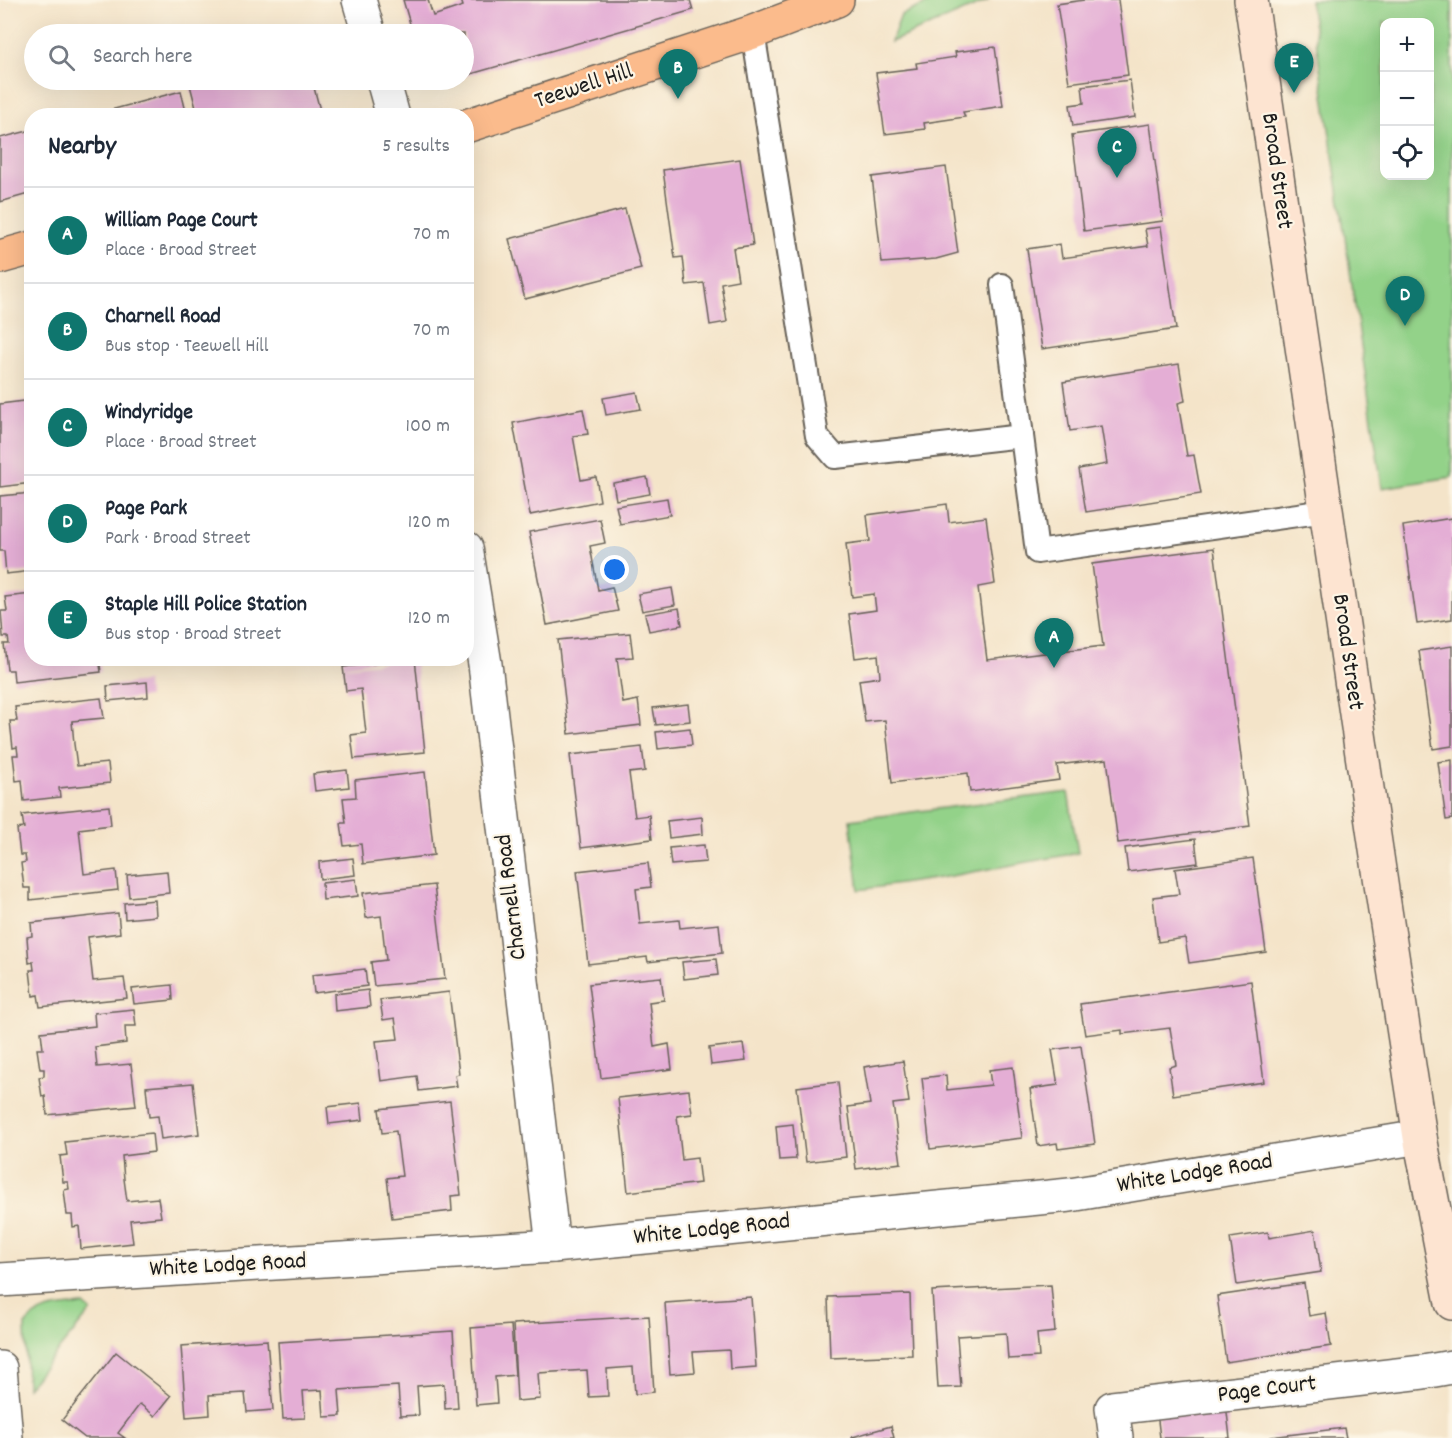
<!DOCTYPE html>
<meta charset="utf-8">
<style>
:root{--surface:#fff;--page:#f6f6f7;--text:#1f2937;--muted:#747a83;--line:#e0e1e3;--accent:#0f766e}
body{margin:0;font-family:Dekko,sans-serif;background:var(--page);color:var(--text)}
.controls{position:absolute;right:18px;top:18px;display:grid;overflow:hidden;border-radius:12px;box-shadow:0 6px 24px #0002}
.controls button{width:54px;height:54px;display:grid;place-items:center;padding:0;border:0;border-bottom:2px solid var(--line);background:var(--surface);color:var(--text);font:30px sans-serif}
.you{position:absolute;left:615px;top:570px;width:21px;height:21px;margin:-15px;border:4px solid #fff;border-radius:50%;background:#1a73e8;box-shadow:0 0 0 9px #1a73e833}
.badge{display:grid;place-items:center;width:39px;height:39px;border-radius:50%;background:var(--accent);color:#fff;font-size:20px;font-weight:700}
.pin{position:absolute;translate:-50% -50px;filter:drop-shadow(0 2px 3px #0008)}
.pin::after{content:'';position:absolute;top:32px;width:21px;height:18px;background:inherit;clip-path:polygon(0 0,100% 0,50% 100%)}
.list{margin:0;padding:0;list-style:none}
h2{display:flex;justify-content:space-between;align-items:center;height:78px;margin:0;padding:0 24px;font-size:26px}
h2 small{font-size:20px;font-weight:400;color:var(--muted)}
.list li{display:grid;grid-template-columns:39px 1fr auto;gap:18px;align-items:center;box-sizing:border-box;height:96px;padding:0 24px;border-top:2px solid var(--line)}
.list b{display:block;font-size:22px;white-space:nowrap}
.list p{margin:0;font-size:20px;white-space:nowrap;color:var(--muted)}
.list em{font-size:20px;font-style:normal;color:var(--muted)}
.icon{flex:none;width:33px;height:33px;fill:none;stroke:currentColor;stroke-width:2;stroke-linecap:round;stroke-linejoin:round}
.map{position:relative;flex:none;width:1452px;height:1438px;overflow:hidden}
.search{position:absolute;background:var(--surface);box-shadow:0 6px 24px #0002;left:24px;top:24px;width:450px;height:66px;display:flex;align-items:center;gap:15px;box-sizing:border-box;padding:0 21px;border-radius:33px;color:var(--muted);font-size:22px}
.panel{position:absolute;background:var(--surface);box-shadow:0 6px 24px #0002;left:24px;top:108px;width:450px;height:558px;border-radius:24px}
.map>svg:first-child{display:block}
.green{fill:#93d289;stroke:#587752;stroke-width:1.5;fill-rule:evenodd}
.building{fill:#e4aed5}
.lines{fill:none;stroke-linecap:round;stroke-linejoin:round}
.service-casing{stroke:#686259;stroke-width:26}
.minor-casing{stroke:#686259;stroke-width:36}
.secondary-casing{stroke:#686259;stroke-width:36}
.primary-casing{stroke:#686259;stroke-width:36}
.service{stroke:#fff;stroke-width:22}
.minor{stroke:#fff;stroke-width:33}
.secondary{stroke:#fde4d1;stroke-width:33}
.primary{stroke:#fbbb8c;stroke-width:33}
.labels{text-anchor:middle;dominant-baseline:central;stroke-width:4.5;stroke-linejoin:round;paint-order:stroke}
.street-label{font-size:24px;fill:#1c1c1c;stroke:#fcf5e5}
</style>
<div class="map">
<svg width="1452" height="1438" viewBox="0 0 1452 1438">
<rect width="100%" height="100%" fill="#fcf5e5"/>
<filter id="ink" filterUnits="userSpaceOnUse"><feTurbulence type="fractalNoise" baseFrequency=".0167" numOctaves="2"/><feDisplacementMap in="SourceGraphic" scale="12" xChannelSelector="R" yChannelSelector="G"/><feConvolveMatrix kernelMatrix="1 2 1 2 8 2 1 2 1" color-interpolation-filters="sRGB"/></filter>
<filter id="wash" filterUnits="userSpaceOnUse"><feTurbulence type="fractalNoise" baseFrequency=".008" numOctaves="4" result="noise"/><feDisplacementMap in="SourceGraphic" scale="24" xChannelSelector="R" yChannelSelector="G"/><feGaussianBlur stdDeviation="1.35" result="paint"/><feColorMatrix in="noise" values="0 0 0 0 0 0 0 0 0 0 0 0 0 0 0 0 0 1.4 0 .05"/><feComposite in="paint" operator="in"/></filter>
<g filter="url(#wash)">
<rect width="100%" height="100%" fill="#f4e4c9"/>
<g class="green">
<polygon points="935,0 989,0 891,42 901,15"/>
<path d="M1310,0H1452V477L1382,488ZM1430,22V176H1384V22Z"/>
<polygon points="1068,792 1078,853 934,879 859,890 850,820"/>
<path d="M84,1305L91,1311L27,1388L25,1325C41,1305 60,1308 84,1305Z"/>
</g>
<g id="blocks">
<g class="building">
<polygon points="403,0 428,0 433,16 463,6 461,0 690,0 693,10 464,76 464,34 413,34"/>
<polygon points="1084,0 1118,0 1128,75 1069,83 1057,4"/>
<polygon points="995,47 1003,106 963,112 965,117 924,123 925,129 885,134 876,73 917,68 916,63 956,57 955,52"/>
<polygon points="210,80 312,80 321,114 315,116 198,116 190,85"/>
<polygon points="1130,80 1135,117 1073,126 1070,105 1084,103 1082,86"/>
<polygon points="181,91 187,116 92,116 92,115"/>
<polygon points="1150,124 1163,221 1084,231 1072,135"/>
<polygon points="32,130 32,193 0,202 0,138"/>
<polygon points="740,159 753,245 733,248 738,280 721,283 727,322 710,325 704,283 686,285 683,257 675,258 663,170"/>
<polygon points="946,167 958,253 936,259 882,263 872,177"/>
<polygon points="625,209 641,269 525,299 509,239"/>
<polygon points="1161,227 1176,329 1042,349 1027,249 1060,244 1062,258 1148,246 1145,229"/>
<polygon points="1179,364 1185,401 1178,403 1187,456 1194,455 1201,494 1086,512 1079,469 1107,464 1101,426 1070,431 1063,382"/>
<polygon points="637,392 641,409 606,415 603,398"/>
<polygon points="32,400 32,483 0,487 0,404"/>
<polygon points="583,409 588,434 573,436 581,480 596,477 600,501 530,515 513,423"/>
<polygon points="647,477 650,494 616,500 613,483"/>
<polygon points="32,493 32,571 6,574 4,551 0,551 0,496"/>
<polygon points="667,498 670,515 620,524 616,506"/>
<polygon points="947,504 949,522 986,517 995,584 978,587 987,660 1103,646 1092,564 1214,548 1250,826 1118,843 1107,759 1057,765 1059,780 970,792 968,773 892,783 885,720 865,722 859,680 880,677 878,655 855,658 849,614 876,610 874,594 852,597 846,544 870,541 867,515"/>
<polygon points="1452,518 1452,619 1417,624 1403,526"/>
<polygon points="600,519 605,543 590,546 598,590 612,587 618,611 547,625 529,532"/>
<polygon points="672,588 675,605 642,611 638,594"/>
<polygon points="32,594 32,658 99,658 101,672 14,682 13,670 7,670 4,644 9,644 8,637 3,637 1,611 7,611 5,597"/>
<polygon points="679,608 682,625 649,631 645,614"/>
<polygon points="630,633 633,657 617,658 623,703 638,700 641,725 569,734 558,640"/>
<polygon points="1452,646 1452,746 1433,749 1419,651"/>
<polygon points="342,658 376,658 376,660 344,666"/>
<polygon points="415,659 425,752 354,759 351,735 366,733 361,689 346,691 343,667"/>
<polygon points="147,682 148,697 108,701 107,686"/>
<polygon points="101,698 104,718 72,721 74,744 77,766 108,763 110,783 59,788 60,797 24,801 22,780 16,781 13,755 18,755 17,747 13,748 10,721 17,721 15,707"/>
<polygon points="688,704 690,721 656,725 653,708"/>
<polygon points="690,728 692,745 658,749 656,732"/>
<polygon points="642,747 645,771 629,773 635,817 649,815 652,839 581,848 570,755"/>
<polygon points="1452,760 1452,819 1446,820 1438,762"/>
<polygon points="347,770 349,787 315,791 313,774"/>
<polygon points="425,772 434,855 363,864 361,844 344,846 341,823 346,823 343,798 356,797 355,780"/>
<polygon points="109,806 111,825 79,829 84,874 116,870 118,890 30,900 30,888 24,888 21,863 26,862 25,855 20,855 17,829 24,828 22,815"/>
<polygon points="702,817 703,834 669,838 667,821"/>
<polygon points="1195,839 1198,863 1128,872 1125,848"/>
<polygon points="704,845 706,862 671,865 669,848"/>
<polygon points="353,858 355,875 320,879 319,862"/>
<polygon points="1253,858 1266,952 1189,963 1185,938 1158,942 1153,897 1179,894 1175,869"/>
<polygon points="648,863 651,887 636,889 640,924 679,920 680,928 719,924 722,953 648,962 647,957 588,964 577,871"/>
<polygon points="167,871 169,893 129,897 127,875"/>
<polygon points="356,879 358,896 323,900 322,883"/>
<polygon points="434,885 445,979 374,986 371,962 386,960 381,916 366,918 363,893"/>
<polygon points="155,900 156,916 125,919 124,903"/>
<polygon points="118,913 120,933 88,937 93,981 124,978 127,998 40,1007 38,995 33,996 30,970 34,970 33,962 29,963 27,937 32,936 31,923"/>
<polygon points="716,959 718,975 684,979 682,962"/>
<polygon points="365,969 367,986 314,993 312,975"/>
<polygon points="661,977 664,1000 649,1002 654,1047 669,1044 672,1069 601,1078 589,984"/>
<polygon points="1251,981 1264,1082 1173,1095 1169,1067 1176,1065 1170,1028 1122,1034 1122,1030 1085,1035 1080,1004"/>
<polygon points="172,985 173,1000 134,1004 132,989"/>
<polygon points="368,990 370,1007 335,1011 334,994"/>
<polygon points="449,992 459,1074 455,1075 457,1086 419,1091 417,1076 381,1081 376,1041 398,1039 395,1018 383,1020 380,1000"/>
<polygon points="134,1009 136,1026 125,1026 126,1043 95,1047 97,1067 131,1064 136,1106 47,1115 45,1096 42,1097 39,1077 44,1076 44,1069 40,1069 37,1049 43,1049 41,1032 95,1026 94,1013"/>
<polygon points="743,1044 746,1061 711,1065 709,1048"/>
<polygon points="1081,1046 1095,1144 1058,1149 1057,1143 1038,1146 1030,1089 1058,1085 1052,1050"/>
<polygon points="903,1061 909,1102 893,1104 901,1163 856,1169 848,1107 870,1104 864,1067"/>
<polygon points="1013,1067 1022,1138 930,1149 922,1078 946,1075 947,1090 991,1085 989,1070"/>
<polygon points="838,1082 846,1157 806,1162 797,1087"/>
<polygon points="193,1083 199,1134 161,1139 158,1116 149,1117 146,1087"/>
<polygon points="689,1090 692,1114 677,1116 682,1160 697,1158 700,1183 628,1192 618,1098"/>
<polygon points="450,1101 461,1195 451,1196 452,1211 392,1218 387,1178 402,1176 396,1131 382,1133 379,1109"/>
<polygon points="361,1103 363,1120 329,1124 327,1107"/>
<polygon points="793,1124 796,1159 779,1160 776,1126"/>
<polygon points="152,1133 154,1152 122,1156 124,1179 127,1201 158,1198 161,1217 130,1220 133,1243 81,1249 79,1226 73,1227 72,1215 67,1215 64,1190 69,1189 68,1182 63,1182 60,1156 67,1155 65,1142"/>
<polygon points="1315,1230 1321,1272 1237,1285 1230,1238 1268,1232 1269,1238"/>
<polygon points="1304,1283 1309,1316 1326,1313 1331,1346 1226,1362 1217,1296"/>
<polygon points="1051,1285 1055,1332 1037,1334 1039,1357 1008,1359 1006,1333 957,1336 961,1387 938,1388 932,1291"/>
<polygon points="910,1294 912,1355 830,1358 828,1297"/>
<polygon points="751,1297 756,1367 730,1369 729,1350 693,1352 695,1372 670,1374 665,1303"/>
<polygon points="649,1316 654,1392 635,1394 633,1367 607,1369 608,1396 589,1397 587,1370 538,1373 540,1399 517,1401 513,1324"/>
<polygon points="511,1325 515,1375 495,1377 497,1403 476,1405 471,1328"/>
<polygon points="453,1331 458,1408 445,1409 444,1384 417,1386 419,1415 400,1416 398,1386 339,1390 341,1416 324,1417 322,1390 303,1391 305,1418 283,1419 278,1342"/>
<polygon points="267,1340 273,1410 247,1412 245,1393 209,1395 210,1415 186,1417 181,1346"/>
<polygon points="116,1352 171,1396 155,1416 140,1404 118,1433 125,1438 85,1438 62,1420"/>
<polygon points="1226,1404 1230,1438 1160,1438 1157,1412"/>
<polygon points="891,1426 894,1438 852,1438 852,1437"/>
<polygon points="1344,1428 1346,1438 1271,1438 1271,1437"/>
</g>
</g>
</g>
<g filter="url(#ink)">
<use href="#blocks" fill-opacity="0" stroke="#686259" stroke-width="1.5"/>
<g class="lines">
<defs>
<g id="service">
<polyline points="753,32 817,436 835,457 1022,436 1002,285"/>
<polyline points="1022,436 1037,552 1326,511"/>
</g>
<g id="minor">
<polyline points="359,0 369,34"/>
<polyline points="383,80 393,116"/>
<polyline points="466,548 485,664 553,1246"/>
<polyline points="0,1280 553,1246 797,1222 1070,1195 1420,1137"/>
<polyline points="0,1368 6,1438"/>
<polyline points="1116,1438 1112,1408 1423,1372 1452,1367"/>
</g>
<polyline id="secondary" points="1251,0 1383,897 1420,1137 1452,1303"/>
<g id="primary">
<polyline points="466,126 753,32 837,0"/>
<polyline points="0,257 32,248"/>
</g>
</defs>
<use href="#service" class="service-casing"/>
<use href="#minor" class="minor-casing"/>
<use href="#secondary" class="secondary-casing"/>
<use href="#primary" class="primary-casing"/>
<use href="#service" class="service"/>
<use href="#minor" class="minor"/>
<use href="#secondary" class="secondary"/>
<use href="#primary" class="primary"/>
</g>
</g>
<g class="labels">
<g class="street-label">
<text transform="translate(584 87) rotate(-18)">Teewell Hill</text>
<text transform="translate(1276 171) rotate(82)">Broad Street</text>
<text transform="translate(1347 652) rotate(82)">Broad Street</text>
<text transform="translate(512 897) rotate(-97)">Charnell Road</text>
<text transform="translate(1195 1174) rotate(-9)">White Lodge Road</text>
<text transform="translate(712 1230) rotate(-6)">White Lodge Road</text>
<text transform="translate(228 1266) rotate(-3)">White Lodge Road</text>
<text transform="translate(1267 1390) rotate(-7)">Page Court</text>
</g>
</g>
</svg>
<div class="controls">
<button>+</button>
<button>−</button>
<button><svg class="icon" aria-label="locate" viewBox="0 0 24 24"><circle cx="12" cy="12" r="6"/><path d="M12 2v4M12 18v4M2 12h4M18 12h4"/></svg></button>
</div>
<div class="you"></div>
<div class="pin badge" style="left:1054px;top:668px">A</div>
<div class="pin badge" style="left:678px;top:99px">B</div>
<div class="pin badge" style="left:1117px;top:178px">C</div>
<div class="pin badge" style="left:1405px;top:326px">D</div>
<div class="pin badge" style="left:1294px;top:93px">E</div>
<div class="search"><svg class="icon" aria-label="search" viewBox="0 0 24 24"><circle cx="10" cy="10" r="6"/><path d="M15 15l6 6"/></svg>Search here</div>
<section class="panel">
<h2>Nearby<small>5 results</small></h2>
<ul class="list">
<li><span class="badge">A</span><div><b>William Page Court</b><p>Place · Broad Street</p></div><em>70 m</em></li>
<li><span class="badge">B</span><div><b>Charnell Road</b><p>Bus stop · Teewell Hill</p></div><em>70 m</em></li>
<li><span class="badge">C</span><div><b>Windyridge</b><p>Place · Broad Street</p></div><em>100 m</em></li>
<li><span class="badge">D</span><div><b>Page Park</b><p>Park · Broad Street</p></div><em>120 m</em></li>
<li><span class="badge">E</span><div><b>Staple Hill Police Station</b><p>Bus stop · Broad Street</p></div><em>120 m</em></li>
</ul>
</section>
</div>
